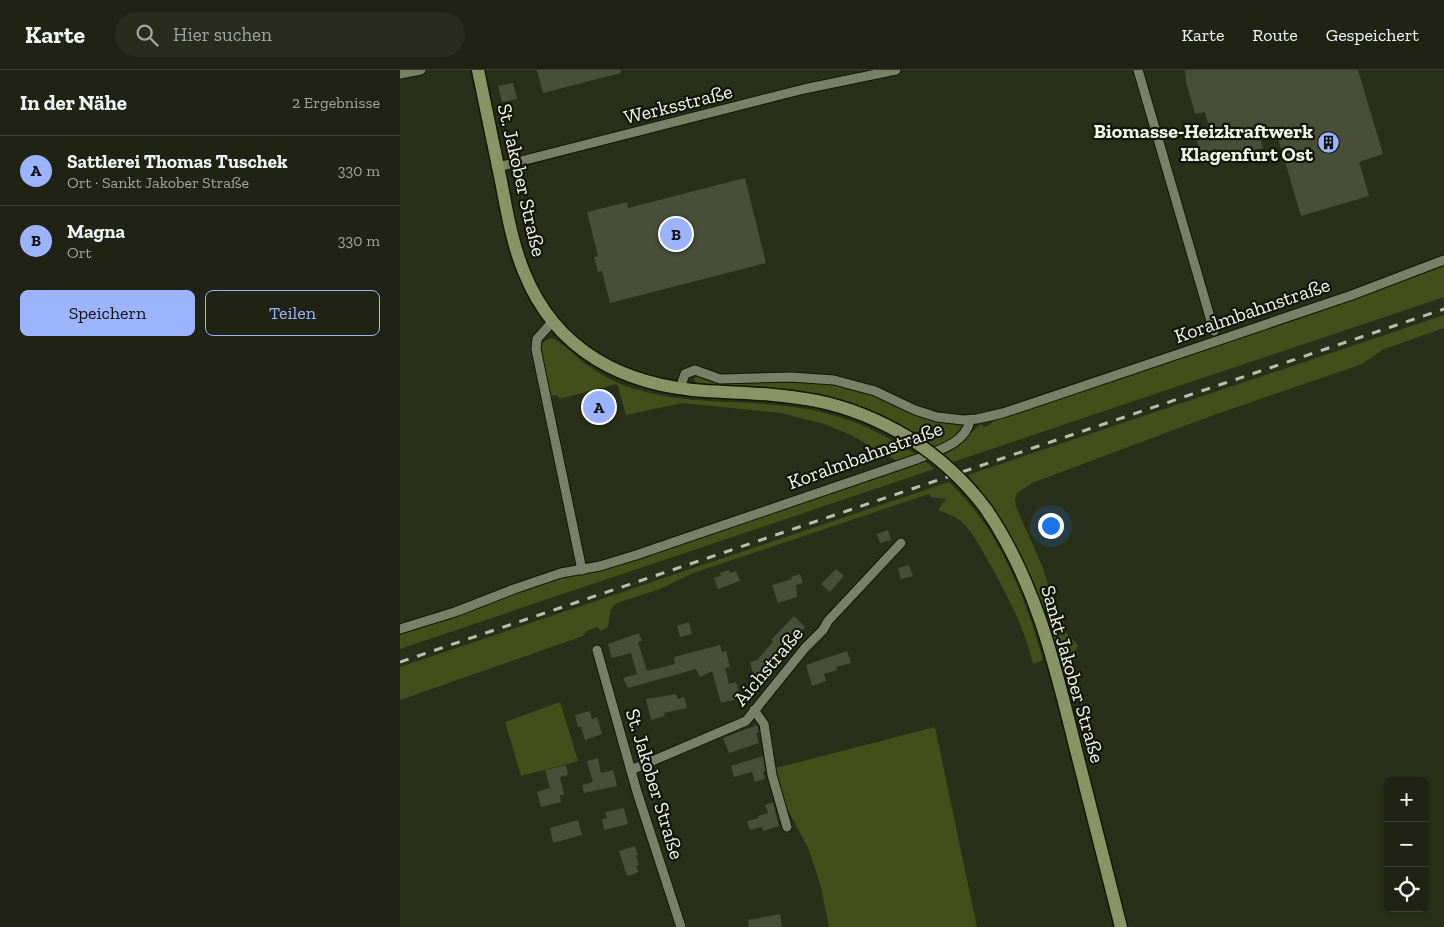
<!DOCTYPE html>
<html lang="de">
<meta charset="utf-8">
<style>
:root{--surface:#202314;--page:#282b1d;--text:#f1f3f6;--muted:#a2a4a0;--line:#3d4034;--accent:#9cb4fd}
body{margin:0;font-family:"Zilla Slab",serif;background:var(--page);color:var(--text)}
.controls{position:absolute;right:15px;bottom:15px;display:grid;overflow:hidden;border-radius:8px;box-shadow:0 2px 8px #0003}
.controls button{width:45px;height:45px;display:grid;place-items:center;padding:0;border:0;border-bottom:1px solid var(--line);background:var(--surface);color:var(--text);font:25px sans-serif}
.you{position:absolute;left:650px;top:455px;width:18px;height:18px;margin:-12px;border:4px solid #fff;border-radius:50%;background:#1a73e8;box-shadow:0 0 0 8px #1a73e833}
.badge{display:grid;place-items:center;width:32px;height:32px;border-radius:50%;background:var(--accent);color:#111;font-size:16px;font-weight:700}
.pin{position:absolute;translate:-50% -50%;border:2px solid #fff;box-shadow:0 1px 5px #0006}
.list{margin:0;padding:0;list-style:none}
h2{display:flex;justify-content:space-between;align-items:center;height:65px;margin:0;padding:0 20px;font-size:21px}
h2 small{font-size:16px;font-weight:400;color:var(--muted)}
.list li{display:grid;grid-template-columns:32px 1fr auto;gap:15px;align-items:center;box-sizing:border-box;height:70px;padding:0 20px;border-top:1px solid var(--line)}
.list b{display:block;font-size:19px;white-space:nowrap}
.list p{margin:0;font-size:16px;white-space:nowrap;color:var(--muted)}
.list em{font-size:16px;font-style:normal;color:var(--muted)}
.actions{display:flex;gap:10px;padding:15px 20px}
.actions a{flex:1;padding:11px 0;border:1px solid var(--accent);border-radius:8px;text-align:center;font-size:18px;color:var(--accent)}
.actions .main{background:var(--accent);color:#111}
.icon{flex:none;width:28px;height:28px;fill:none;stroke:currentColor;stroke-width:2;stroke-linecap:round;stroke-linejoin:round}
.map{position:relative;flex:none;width:1044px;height:857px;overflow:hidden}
header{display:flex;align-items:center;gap:30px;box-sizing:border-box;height:70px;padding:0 25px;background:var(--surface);border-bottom:1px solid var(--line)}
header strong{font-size:24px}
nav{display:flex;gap:28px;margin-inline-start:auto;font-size:18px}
.search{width:350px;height:45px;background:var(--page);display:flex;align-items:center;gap:12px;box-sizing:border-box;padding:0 18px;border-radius:28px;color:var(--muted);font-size:19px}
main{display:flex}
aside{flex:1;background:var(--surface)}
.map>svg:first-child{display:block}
.green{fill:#434e1b}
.building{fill:#484e37}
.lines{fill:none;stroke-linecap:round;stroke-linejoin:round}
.minor-casing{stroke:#131704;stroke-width:11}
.secondary-casing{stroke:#131704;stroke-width:15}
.minor{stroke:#7a8068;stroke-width:9}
.secondary{stroke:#899466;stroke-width:12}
.rail{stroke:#b9beae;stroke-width:3;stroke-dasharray:9 9;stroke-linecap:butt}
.secondary-bridge-casing{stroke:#131704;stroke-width:15;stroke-linecap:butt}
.secondary-bridge{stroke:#899466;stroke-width:12}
.labels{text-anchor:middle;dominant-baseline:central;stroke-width:4.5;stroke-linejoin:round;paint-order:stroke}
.street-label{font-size:20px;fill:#f2f6e8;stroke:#14160d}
.poi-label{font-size:20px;font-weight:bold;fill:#f2f6e8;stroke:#14160d;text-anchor:end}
</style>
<header>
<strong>Karte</strong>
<div class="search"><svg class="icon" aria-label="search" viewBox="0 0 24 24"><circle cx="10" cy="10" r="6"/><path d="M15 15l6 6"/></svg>Hier suchen</div>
<nav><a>Karte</a><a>Route</a><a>Gespeichert</a></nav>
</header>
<main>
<aside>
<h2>In der Nähe<small>2 Ergebnisse</small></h2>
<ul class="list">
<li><span class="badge">A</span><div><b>Sattlerei Thomas Tuschek</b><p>Ort · Sankt Jakober Straße</p></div><em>330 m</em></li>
<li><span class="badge">B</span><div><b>Magna</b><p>Ort</p></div><em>330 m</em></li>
</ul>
<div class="actions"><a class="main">Speichern</a><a>Teilen</a></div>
</aside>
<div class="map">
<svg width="1044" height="857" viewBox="0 0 1044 857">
<rect width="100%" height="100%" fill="#2a2f1a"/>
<g class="green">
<polygon points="1044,193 1044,227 553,392 543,383 555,376 581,354 584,357 591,354 594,350"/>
<path d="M1044,245V258L984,279L962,294L811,346L632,413L617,423L615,429L616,437L643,498L660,556L678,575C676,584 665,585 657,584C640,528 624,486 592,437L593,436L568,405Z"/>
<path d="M151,268C160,270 178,289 187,295C203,307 223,316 242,321C278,331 315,331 352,333C420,337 459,348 517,385L499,392L451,365L424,354L381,343L282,333L226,345L218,316L216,314L159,329L158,326L153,325L151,327L141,278L143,272Z"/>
<path d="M300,306L386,310L451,316L561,354L562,357L555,368L536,378L518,365H516C471,336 422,321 368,317C344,315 320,316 295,314L294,308Z"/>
<polygon points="524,390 534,399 0,579 0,563 152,510"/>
<path d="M549,412C598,458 623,521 642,586V591L633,594C625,559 609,529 592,498C583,482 575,465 562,452C555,446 546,443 538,440L546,429L531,427L529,424L293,503L260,519L217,533L211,539L208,557L201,561L197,557L187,561L183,566L0,630V597Z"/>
<polygon points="160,632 178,691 121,706 105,652"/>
<polygon points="535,657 577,857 429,857 421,817 409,780 385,734 376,698"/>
</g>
<g class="building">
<polygon points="137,0 221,0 221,3 143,23"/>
<polygon points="785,0 958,0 983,84 959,92 969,126 901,146 876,61 859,65 863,78 819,90 816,79 801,83 794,61 809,57 805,42 795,44 786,11"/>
<polygon points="113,13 117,29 102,32 98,16"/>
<polygon points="345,108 366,193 210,233 202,201 198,202 194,187 198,186 187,142 227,132 228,138"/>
<polygon points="211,324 216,343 187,350 182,331"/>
<polygon points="488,460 491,470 480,473 477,464"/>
<polygon points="509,495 513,506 501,509 498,498"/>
<polygon points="436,499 444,506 430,522 421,514"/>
<polygon points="329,500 330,503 336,501 340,511 318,519 314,508 321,506 320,503"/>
<polygon points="400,504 403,513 396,515 397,527 378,533 372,515 392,509 391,507"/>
<polygon points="394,546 405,557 394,569 391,566 378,580 385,587 378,595 376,593 365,605 354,608 350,592 357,590 373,572 371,570"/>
<polygon points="289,552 292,564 280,567 277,556"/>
<polygon points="239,563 242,571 238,572 247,601 275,594 274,587 320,575 322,582 326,581 330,597 325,598 329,614 336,612 341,628 321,633 312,601 300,607 296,599 228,618 223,608 237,604 231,583 212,588 208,574"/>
<polygon points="447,581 451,593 436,597 437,600 424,604 426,611 412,616 406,595"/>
<polygon points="276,624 278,629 284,627 287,638 264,643 265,646 251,650 246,629"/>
<polygon points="190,641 192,649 197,647 202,664 185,670 181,657 178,657 175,645"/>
<polygon points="357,655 359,662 356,663 359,673 329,683 323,668"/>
<polygon points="363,686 365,701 363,702 365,709 355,712 352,702 334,707 331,696"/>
<polygon points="198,688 201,703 213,700 217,716 184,723 182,715 193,712 187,691"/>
<polygon points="166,695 168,705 160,707 164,725 160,725 161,732 141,737 137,722 150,718 145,700"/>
<polygon points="373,732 379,756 363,761 362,757 350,760 347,751 359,748 358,746 368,743 365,735"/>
<polygon points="224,738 228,754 204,760 202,749 207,748 205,742"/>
<polygon points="178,750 182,765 153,773 150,758"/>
<polygon points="235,776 238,785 236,786 239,795 236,796 239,802 227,806 219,781"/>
<polygon points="380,844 382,857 349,857 348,850"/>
</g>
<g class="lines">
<defs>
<g id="minor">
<polyline points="738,0 814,261"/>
<polyline points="0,4 21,0"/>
<polyline points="98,97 404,19 496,0"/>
<polyline points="153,251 137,269 136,279 182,500"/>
<polyline points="280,318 285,304 295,300 320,309 391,307 434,310 475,321 515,340 537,347 563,350 577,349 603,343 728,301 952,225 1044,190"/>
<path d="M0,559L55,542L114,519L161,503L200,496L236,485L517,389C536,381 566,374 570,350"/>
<polyline points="197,580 237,722 281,857"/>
<polyline points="354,640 364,654 372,705 387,757"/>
<polyline points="231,700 346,651 405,578 423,560 428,551 501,473"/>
</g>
<g id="secondary">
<path d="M78,0C86,37 93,74 101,111C107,142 112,173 124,202C156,282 225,316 306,321C386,325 438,325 509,368"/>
<path d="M586,439C636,512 655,595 676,680C691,739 706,798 721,857"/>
</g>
</defs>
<use href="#minor" class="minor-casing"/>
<use href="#secondary" class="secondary-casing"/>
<use href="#minor" class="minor"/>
<use href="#secondary" class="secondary"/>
<polyline class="rail" points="0,592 1044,239"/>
<defs>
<path id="secondary-bridge" d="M509,368C539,387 565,411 586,439"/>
</defs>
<use href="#secondary-bridge" class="secondary-bridge-casing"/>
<use href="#secondary-bridge" class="secondary-bridge"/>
</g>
<defs>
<symbol id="building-disc" viewBox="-11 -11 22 22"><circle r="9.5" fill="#9cb4fd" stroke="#14160d"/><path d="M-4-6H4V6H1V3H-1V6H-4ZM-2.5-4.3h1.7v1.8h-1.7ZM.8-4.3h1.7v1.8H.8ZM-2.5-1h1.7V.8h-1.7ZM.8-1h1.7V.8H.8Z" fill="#111"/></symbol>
</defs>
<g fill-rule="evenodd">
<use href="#building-disc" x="916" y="60" width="25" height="25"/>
</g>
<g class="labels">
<g class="street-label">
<text transform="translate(278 34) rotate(-14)">Werksstraße</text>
<text transform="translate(122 110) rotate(77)">St. Jakober Straße</text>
<text transform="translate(852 240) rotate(-19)">Koralmbahnstraße</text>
<text transform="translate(465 385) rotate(-20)">Koralmbahnstraße</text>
<text transform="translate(368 596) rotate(-50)">Aichstraße</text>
<text transform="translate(673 604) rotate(74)">Sankt Jakober Straße</text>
<text transform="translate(255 714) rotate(73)">St. Jakober Straße</text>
</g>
<g class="poi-label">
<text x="913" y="61">Biomasse-Heizkraftwerk<tspan x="913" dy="23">Klagenfurt Ost</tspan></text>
</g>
</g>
</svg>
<div class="controls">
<button>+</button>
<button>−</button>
<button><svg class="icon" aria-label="locate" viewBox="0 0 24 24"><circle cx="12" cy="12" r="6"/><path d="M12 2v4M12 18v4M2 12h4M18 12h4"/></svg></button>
</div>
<div class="you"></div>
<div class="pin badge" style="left:199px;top:337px">A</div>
<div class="pin badge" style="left:276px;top:164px">B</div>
</div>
</main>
